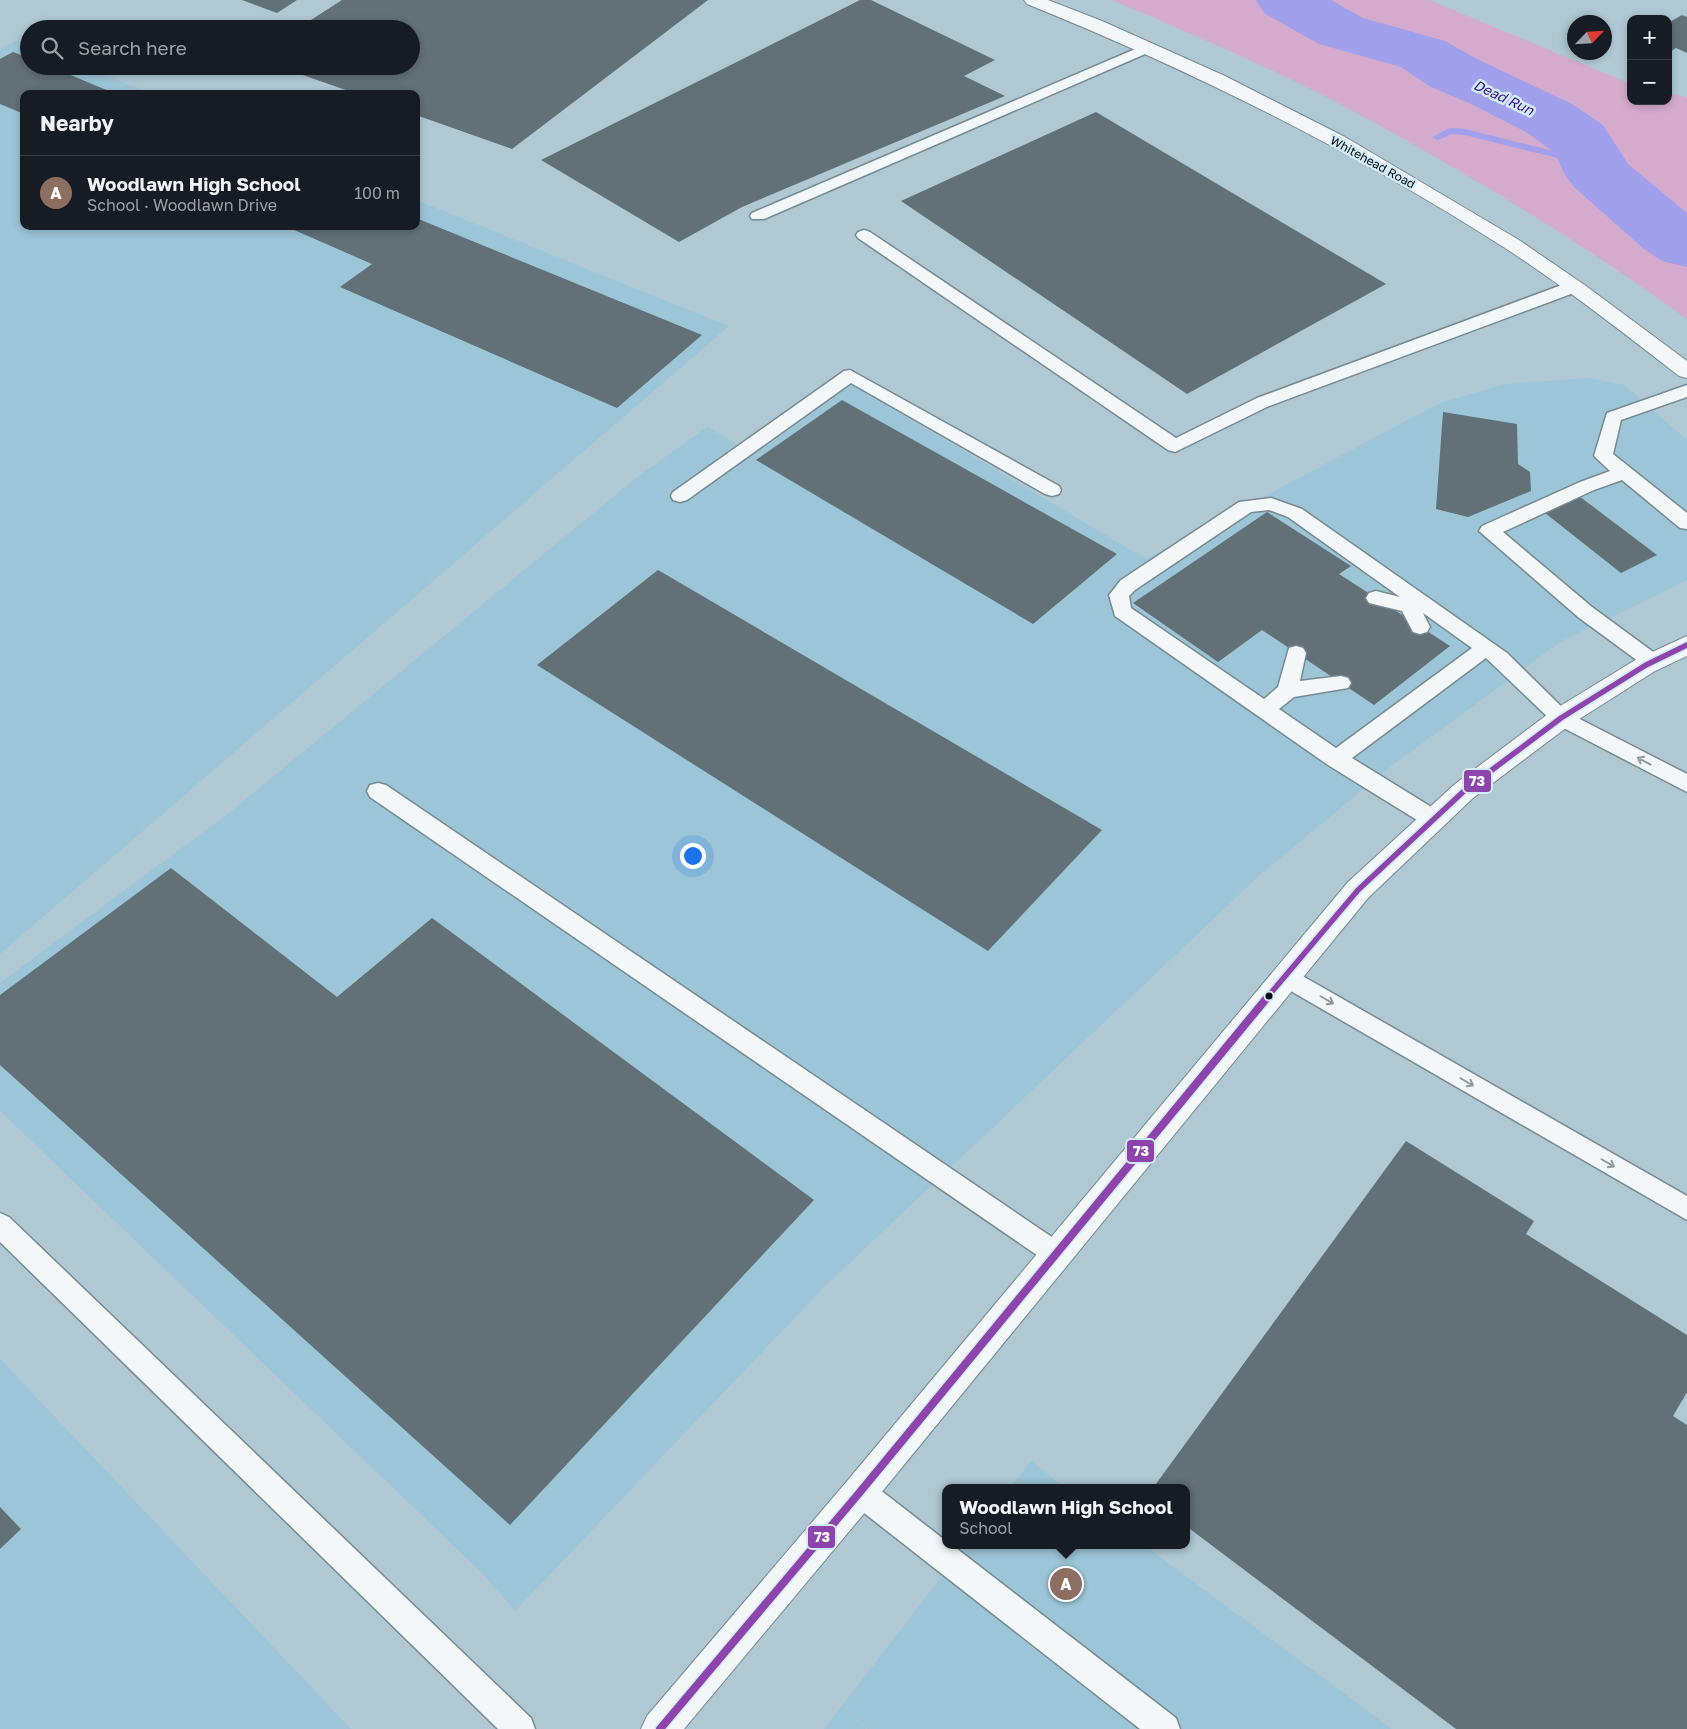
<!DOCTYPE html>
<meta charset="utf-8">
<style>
:root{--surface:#171b24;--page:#20242c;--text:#f1f3f6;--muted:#9ea1a6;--line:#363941;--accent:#a0a9ae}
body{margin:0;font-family:"Golos Text",sans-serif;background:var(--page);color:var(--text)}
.controls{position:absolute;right:15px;top:15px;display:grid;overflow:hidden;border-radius:10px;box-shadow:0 2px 8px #0003}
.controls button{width:45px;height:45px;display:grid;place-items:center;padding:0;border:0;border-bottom:1px solid var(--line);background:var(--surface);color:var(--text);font:25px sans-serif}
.compass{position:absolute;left:1567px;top:15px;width:45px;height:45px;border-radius:50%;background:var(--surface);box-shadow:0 2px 8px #0003;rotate:65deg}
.you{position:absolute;left:692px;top:855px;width:18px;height:18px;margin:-12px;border:4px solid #fff;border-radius:50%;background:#1a73e8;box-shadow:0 0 0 8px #1a73e833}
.badge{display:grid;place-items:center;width:32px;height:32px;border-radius:50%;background:var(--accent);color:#fff;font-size:16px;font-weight:700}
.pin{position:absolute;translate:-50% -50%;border:2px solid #fff;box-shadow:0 1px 5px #0006}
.popup{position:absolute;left:942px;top:1484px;width:248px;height:65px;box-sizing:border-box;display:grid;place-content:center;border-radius:10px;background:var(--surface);filter:drop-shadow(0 1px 4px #0005);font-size:16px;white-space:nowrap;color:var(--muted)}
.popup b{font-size:19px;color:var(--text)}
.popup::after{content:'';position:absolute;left:50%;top:100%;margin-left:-10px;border:10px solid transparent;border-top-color:var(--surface)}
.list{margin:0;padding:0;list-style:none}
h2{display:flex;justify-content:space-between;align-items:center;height:65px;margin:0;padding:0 20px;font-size:21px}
h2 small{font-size:16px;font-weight:400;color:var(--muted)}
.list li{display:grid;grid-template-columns:32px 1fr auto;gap:15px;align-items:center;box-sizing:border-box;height:75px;padding:0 20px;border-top:1px solid var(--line)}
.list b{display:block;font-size:19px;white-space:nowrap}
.list p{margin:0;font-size:16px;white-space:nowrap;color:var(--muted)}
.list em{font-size:16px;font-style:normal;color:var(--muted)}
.icon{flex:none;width:28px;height:28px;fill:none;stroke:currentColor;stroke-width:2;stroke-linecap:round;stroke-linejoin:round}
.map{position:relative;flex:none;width:1687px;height:1729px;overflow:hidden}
.search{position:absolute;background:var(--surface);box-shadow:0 2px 8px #0003;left:20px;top:20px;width:400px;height:55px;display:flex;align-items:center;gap:12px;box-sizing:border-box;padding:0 18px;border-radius:28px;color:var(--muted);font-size:19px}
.panel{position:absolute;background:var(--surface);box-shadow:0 2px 8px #0003;left:20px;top:90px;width:400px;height:140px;border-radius:10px}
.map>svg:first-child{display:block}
.built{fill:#9cc5d7}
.green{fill:#d4abcd}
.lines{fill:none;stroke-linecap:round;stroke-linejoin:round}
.stream{fill:#a0a0ec;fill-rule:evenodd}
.river{fill:#a0a0ec;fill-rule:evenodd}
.building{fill:#617177}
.lane-casing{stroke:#768a92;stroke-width:3}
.street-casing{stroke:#768a92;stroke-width:2}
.secondary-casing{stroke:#768a92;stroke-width:2}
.path{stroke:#bbc2c5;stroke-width:4;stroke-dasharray:1 4.5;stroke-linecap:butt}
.lane{fill:#f3f7f8;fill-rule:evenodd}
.street{fill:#f3f7f8;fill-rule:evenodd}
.secondary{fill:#f3f7f8;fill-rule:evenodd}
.bus-1-far1-casing{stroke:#d4ebf5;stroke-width:9}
.bus-1-casing{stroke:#d4ebf5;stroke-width:11}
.bus-1-far1{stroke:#8e44ad;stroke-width:5.5}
.bus-1{stroke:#8e44ad;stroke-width:8}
.oneway{stroke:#929a9d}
.bus-dot{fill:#000e14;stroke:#d4ebf5;stroke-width:2}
.labels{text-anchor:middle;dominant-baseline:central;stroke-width:5;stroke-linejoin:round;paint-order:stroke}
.far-street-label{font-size:12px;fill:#000e14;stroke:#d4ebf5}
.far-water-label{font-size:14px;font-style:italic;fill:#38108c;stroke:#d4ebf5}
.line-badge{stroke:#d4ebf5;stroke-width:2}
.badge-label{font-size:14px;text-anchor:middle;font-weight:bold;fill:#fff}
</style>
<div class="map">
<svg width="1687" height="1729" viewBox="0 0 1687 1729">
<rect width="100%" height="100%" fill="#afc8d3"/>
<g class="built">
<polygon points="17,40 29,44 29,66 83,66 151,94 24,94 24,226 416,226 416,200 729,326 0,954 0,49"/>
<polygon points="841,378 1146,559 1440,403 1506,384 1589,378 1624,385 1687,440 1687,580 1560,642 1390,767 1261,874 824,1287 515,1611 482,1573 0,1111 0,983 230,812 636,478 707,427 748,450"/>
<polygon points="0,1359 351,1729 0,1729"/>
<polygon points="1031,1461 1066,1488 1010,1488"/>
<polygon points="966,1545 1144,1545 1392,1729 824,1729"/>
</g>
<path class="green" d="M1112,0H1429L1631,84V101H1668V93L1687,97V319C1575,238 1458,167 1336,102C1263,64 1187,32 1112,0Z"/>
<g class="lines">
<polygon class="stream" points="1450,128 1465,129 1598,162 1600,164 1594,167 1465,135 1452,134 1438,140 1432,137"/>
<polygon class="river" points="1256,0 1331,0 1363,18 1445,41 1475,58 1572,104 1603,125 1628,164 1687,213 1687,267 1662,261 1644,249 1574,187 1564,173 1555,153 1526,132 1471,104 1429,86 1401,67 1319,44 1264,13"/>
</g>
<g class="building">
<polygon points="242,0 297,0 277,13"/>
<polygon points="342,0 708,0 512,149 416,115 416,94 357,94 280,67 411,66 411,29 297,29"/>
<polygon points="860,0 871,0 995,60 964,76 1005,96 742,207 679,242 541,160"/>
<polygon points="1682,15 1687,17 1687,53 1676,48 1668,53 1668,23"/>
<polygon points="13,52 29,58 29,66 49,66 116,94 24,94 24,114 0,104 0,59"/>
<polygon points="1096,112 1386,284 1187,394 901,201"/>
<polygon points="416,218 702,335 617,408 340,287 372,264 285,226 416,226"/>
<polygon points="842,400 1117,554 1033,624 756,460"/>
<polygon points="1443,412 1517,424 1518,464 1530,472 1531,491 1468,517 1436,509"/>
<polygon points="1575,493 1657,555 1621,573 1540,509"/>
<polygon points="1267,512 1351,566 1339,574 1450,646 1374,705 1262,630 1218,662 1133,603"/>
<polygon points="658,570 1102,830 988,951 537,665"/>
<polygon points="171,868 337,997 432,918 814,1200 510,1525 0,1065 0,995"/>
<polygon points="1406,1141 1534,1221 1526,1234 1687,1335 1687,1392 1673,1416 1687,1425 1687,1729 1456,1729 1186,1526 1186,1488 1153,1488"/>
<polygon points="0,1507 21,1529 0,1549"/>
</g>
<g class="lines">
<defs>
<g id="lane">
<polygon points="1147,44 1154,48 1152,51 764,219 752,219 750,216 752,213"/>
<polygon points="864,230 870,232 1176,438 1257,398 1567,283 1579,283 1581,287 1579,291 1269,406 1175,452 1168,450 858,238 856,235 858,232"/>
<polygon points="850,370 1059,486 1061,490 1059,494 1052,496 1045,494 851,383 687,500 680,502 673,500 671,496 673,492 844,371"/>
<polygon points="1687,385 1687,397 1621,420 1613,454 1687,513 1687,529 1680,528 1622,480 1594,490 1503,532 1592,607 1660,657 1663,662 1660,667 1653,669 1646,667 1578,617 1479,531 1482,526 1580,482 1610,471 1594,456 1607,413"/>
<path d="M1271,498L1302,509L1507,653L1568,713L1687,774V792L1554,723L1486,658L1352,758L1441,813L1444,819L1441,825L1433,827L1425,825L1328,765L1115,616L1109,595L1121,580L1239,502ZM1269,510L1288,517L1400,597L1376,591L1369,593L1366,598L1369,603L1402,611L1413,632L1420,634L1427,632L1430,627L1423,613L1472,648L1336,748L1279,709L1294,697L1348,688L1351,683L1348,678L1341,676L1300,681L1306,653L1303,648L1296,646L1289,648L1278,687L1264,699L1131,608L1129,596L1135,590L1251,512Z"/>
<polygon points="378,783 386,785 1065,1246 1069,1254 1065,1262 1056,1266 1047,1262 370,797 367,791 370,785"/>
<polygon points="1285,966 1687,1196 1687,1220 1277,983 1273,976 1277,969"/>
<polygon points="0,1213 9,1217 531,1718 535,1729 498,1729 0,1242"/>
<polygon points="860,1478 870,1482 946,1541 946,1545 952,1545 1176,1718 1180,1729 1140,1729 850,1502 846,1492 850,1482"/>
</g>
<path id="street" d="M1024,0H1048L1102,21L1225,76L1345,137L1519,240L1586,286L1687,361V378L1679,376C1622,332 1565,287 1505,248C1354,151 1193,71 1027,4Z"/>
<polygon id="secondary" points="1687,636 1687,656 1655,671 1570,725 1473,798 1368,898 872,1504 684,1729 641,1729 647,1716 848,1480 1348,882 1455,784 1552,711 1637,659"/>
</defs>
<use href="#lane" class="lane-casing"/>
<use href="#street" class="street-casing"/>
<use href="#secondary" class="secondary-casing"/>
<polyline class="path" points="841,1706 867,1729"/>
<use href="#lane" class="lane"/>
<use href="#street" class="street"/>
<use href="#secondary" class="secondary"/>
<defs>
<polyline id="bus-1-far1" points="1265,1000 1358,890 1464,791 1561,718 1646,665 1687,645"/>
<polyline id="bus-1" points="660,1729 860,1492 1266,999"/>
</defs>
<use href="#bus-1-far1" class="bus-1-far1-casing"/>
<use href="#bus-1" class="bus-1-casing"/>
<use href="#bus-1-far1" class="bus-1-far1"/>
<use href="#bus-1" class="bus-1"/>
</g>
<defs><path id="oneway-shaft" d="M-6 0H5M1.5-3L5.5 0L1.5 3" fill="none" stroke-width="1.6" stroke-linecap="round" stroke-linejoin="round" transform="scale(1.25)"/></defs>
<g class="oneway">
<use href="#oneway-shaft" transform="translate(1644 761) rotate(-152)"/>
<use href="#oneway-shaft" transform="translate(1327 1000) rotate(30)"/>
<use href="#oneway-shaft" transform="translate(1467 1082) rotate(30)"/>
<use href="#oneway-shaft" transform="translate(1608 1163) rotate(30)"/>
</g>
<circle class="bus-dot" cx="1269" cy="996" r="4.5"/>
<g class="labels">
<g class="far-street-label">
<text transform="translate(1373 162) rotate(29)">Whitehead Road</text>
</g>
<g class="far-water-label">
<text transform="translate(1504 97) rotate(25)">Dead Run</text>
</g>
</g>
<g class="line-badge">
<rect x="1463" y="769" width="29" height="24" rx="5" fill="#8e44ad"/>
<rect x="1126" y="1139" width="29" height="24" rx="5" fill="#8e44ad"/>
<rect x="807" y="1525" width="29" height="24" rx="5" fill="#8e44ad"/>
</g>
<g class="badge-label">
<text x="1477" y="786">73</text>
<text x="1141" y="1156">73</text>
<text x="822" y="1542">73</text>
</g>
</svg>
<div class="controls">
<button>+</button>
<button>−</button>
</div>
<svg class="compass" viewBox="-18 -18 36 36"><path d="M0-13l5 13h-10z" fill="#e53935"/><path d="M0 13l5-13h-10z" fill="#9ea1a6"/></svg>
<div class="you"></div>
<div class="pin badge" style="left:1066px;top:1584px;background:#8d6e63">A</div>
<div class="popup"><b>Woodlawn High School</b>School</div>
<div class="search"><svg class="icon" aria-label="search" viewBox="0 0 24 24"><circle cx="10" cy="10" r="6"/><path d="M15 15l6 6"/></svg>Search here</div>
<section class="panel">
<h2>Nearby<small></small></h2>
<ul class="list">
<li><span class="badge" style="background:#8d6e63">A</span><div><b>Woodlawn High School</b><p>School · Woodlawn Drive</p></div><em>100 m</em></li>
</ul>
</section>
</div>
